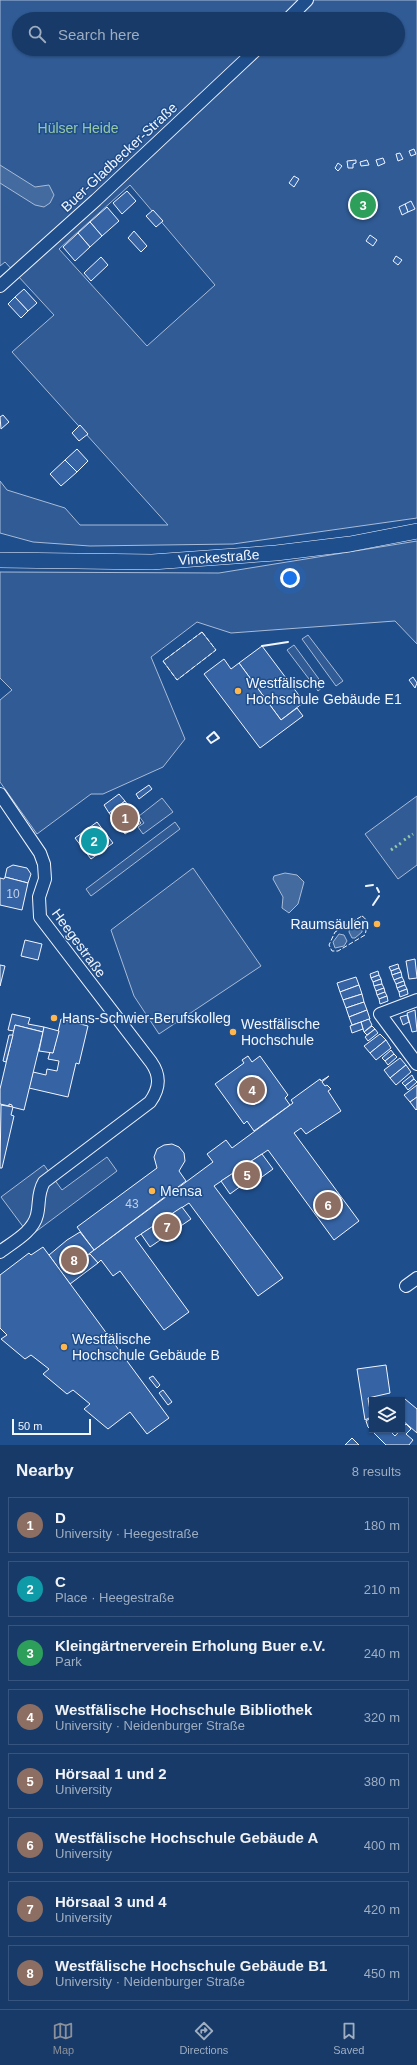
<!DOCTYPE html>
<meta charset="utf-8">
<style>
:root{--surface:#173a69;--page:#20416f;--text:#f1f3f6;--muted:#9eadc0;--line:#36547d;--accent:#8c9099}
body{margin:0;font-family:Helvetica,sans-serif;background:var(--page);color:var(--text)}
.controls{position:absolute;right:12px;bottom:12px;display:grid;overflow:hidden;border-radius:0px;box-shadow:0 1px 3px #0004}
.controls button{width:36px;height:36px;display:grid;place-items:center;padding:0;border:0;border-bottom:1px solid var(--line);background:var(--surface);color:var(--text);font:20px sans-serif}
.scale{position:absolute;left:12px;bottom:10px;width:79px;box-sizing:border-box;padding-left:4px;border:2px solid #f2f6ff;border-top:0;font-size:11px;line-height:14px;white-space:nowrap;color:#f2f6ff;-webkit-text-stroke:3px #1f4e8c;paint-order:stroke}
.you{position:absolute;left:290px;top:578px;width:14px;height:14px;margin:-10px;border:3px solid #fff;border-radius:50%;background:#1a73e8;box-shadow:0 0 0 6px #1a73e833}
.badge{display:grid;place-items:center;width:26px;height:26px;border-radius:50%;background:var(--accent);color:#fff;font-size:13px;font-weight:700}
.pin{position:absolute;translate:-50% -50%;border:2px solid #fff;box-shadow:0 1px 4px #0006}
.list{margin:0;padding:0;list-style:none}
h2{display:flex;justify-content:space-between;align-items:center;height:52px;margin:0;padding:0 16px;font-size:17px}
h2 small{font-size:13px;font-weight:400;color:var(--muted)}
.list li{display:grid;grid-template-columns:26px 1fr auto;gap:12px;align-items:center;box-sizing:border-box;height:56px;margin:0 8px 8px;padding:0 8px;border:1px solid var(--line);border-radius:0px}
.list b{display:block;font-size:15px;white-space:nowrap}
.list p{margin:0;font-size:13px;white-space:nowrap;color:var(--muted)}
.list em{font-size:13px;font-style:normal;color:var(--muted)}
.icon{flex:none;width:22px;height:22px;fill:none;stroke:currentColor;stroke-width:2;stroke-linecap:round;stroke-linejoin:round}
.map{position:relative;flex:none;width:417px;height:1445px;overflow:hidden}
.search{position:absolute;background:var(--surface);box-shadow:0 1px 3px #0004;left:12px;right:12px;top:12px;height:44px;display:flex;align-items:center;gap:10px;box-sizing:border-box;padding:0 14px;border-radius:22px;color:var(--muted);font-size:15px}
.sheet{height:564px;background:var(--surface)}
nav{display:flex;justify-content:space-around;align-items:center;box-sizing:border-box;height:56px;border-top:1px solid var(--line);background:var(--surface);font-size:11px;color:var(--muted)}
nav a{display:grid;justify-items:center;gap:2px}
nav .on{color:var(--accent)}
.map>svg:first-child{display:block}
.built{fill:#305b95;stroke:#a8bbd7;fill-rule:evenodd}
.water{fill:#446ba0;stroke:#a8bbd7}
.building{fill:#3563a3;stroke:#f2f6ff}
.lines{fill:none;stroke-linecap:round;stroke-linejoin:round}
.minor-casing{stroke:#f2f6ff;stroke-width:14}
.major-casing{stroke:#f2f6ff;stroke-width:16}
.minor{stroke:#1f4e8c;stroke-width:12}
.major{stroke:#1f4e8c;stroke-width:15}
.hedge{stroke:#97c8a6;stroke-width:3;stroke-dasharray:2 3;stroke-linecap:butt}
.fence{stroke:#f2f6ff;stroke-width:1;stroke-dasharray:5 2;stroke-linecap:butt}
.wall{stroke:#f2f6ff;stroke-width:2}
.poi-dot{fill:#ffb74d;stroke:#1f4e8c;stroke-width:1.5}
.labels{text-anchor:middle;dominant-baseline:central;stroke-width:3;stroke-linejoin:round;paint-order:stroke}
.number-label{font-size:12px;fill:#c3d1e8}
.park-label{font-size:14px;fill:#97c8a6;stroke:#1f4e8c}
.street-label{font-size:14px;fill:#f2f6ff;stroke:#1f4e8c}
.poi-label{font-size:14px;fill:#f2f6ff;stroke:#1f4e8c;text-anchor:start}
</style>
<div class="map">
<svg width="417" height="1445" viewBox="0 0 417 1445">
<rect width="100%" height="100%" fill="#1f4e8c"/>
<g class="built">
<path d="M0,0H417V518L233,544L90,546L33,542L0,533V481L7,490L65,508L80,525H168L12,352L54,315L5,262L0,266ZM19,19H398V49H19ZM130,185L215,285L147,346L59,249Z"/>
<polygon points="417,541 417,644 395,621 231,633 197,622 151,657 185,739 163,767 103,794 91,794 37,834 0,782 0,700 12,690 0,678 0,572 219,573"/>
<polygon points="202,632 216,650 177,680 163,661"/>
<polygon points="308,635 343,681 336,686 302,639"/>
<polygon points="294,645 324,686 318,691 287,650"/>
<polygon points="417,796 417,865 398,879 365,834"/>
<polygon points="162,798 173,812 143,834 138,827 144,823 139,816"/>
<polygon points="175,822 180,829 91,896 86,889"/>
<polygon points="193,868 261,966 159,1034 134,996 111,930"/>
<polygon points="107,1157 117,1171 30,1236 1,1197 44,1165 62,1190"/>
</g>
<g class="water">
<polygon points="0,165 35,187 49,185 54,195 50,203 44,207 35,205 0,183"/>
<polygon points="285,873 297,875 304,882 298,904 289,913 282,908 283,897 273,879 274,876"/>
<polygon points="358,922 362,925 362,932 355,938 352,938 349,932 350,927"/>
<polygon points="339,934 344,935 347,941 344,946 335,948 333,942"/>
</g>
<g class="building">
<polygon points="414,149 416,154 411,156 409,151"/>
<polygon points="400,153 403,159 398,161 396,154"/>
<polygon points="383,158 385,163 378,166 376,160"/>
<polygon points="356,160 356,163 353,164 353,168 348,168 347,161"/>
<polygon points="367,160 369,165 361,166 360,162"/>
<polygon points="338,163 342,166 338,171 335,168"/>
<polygon points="294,176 299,179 294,187 289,183"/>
<polygon points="127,191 136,201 122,214 113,203"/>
<polygon points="411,201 415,209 408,212 405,204"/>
<polygon points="405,204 408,212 402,215 399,207"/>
<polygon points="107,207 119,221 102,236 90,222"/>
<polygon points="153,210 163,221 156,227 146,216"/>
<polygon points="90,222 102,236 90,247 78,233"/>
<polygon points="134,231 147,246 141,252 128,238"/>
<polygon points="78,233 90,247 75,261 63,247"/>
<polygon points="370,235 377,240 373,246 366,241"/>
<polygon points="396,256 402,260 398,265 393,261"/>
<polygon points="101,257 108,265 91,281 84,273"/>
<polygon points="24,289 37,303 28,311 15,297"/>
<polygon points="15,297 28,311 21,318 8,304"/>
<polygon points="3,415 9,422 1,429 0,417"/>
<polygon points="80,425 88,434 79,441 72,433"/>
<polygon points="77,449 88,461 77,472 65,460"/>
<polygon points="65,460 77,472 61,486 50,474"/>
<polygon points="262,646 304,702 281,720 239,663"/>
<polygon points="224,659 231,669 239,663 281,720 297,708 303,716 260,748 204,674"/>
<polygon points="413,677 417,683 415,688 409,680"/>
<polygon points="149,785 152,789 139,799 136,794"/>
<polygon points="119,794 125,801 109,813 104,805"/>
<polygon points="125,801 141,823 125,834 109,813"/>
<polygon points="97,822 113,843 91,859 75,838"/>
<polygon points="13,865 27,868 31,874 28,883 5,877 7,868"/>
<polygon points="5,877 28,883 22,910 0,905 0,878 4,879"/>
<polygon points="25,940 42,944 38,960 21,956"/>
<polygon points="415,959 417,978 409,979 406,961"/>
<polygon points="398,964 399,968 391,971 389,967"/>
<polygon points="0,965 5,966 0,986"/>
<polygon points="399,968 401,972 392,975 391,971"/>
<polygon points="378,971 379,975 371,978 370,974"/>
<polygon points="401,972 402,977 394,980 392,975"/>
<polygon points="379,975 381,979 373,982 371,978"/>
<polygon points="356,977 359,985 340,992 337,983"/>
<polygon points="402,977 404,981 396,984 394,980"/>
<polygon points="381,979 382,984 374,986 373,982"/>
<polygon points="404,981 405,985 397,988 396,984"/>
<polygon points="382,984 384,988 376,991 374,986"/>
<polygon points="359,985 362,994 343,1000 340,992"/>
<polygon points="405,985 407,989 399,992 397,988"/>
<polygon points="384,988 385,992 377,995 376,991"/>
<polygon points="407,989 408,994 400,997 399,992"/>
<polygon points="385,992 387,996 379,999 377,995"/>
<polygon points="362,994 364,1002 346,1008 343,1000"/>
<polygon points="387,996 388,1001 380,1004 379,999"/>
<polygon points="364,1002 367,1010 349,1017 346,1008"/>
<polygon points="367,1010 370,1019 352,1025 349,1017"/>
<polygon points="415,1010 417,1031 412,1032 407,1013"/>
<polygon points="12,1014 30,1018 28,1024 44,1027 43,1032 15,1025 14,1031 8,1030"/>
<polygon points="407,1015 409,1022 403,1025 400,1017"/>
<polygon points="61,1019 88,1026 79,1064 76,1063 68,1097 29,1088 33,1072 46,1075 47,1069 57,1071 59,1061 48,1059 50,1052 53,1053"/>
<polygon points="369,1019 372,1025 364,1032 361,1022"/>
<polygon points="361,1022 363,1029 352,1033 350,1026"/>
<polygon points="15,1025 43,1032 24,1110 12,1107 12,1105 9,1104 9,1106 0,1104 0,1089"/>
<polygon points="372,1026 375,1029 367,1035 364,1032"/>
<polygon points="44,1027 59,1031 53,1053 39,1051"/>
<polygon points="375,1029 378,1033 368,1041 365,1037"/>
<polygon points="380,1034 386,1040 370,1053 364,1046"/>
<polygon points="9,1035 13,1035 6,1062 3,1061"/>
<polygon points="386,1040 391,1048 376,1060 370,1053"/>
<polygon points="391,1050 394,1054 385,1061 382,1058"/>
<polygon points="394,1054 397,1057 388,1065 385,1061"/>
<polygon points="248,1056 252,1062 260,1056 288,1095 285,1098 290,1105 254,1131 247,1121 244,1124 215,1084 244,1063 242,1060"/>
<polygon points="400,1058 406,1065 390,1078 384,1070"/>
<polygon points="406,1065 411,1072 396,1085 390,1078"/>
<polygon points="412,1075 414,1079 405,1086 402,1083"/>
<polygon points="329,1076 322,1082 325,1086 327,1085 331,1089 328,1091 341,1111 306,1134 301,1128 294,1133 359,1221 334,1240 268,1150 214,1186 283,1278 258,1296 189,1203 135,1238 189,1312 164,1330 120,1271 113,1276 101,1260 98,1263 90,1254 86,1256 213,1162 207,1154 226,1140 232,1148 293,1103 291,1100 320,1079 321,1081"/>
<polygon points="414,1079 417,1082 408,1090 405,1086"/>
<polygon points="417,1085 417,1097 410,1102 404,1095"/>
<polygon points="417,1097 417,1109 416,1110 410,1102"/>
<polygon points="1,1105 13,1107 11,1115 14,1116 2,1168 0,1168"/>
<polygon points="172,1144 179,1147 184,1153 185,1161 179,1171 186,1181 94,1250 77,1227 157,1168 154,1157 157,1149 164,1145"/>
<polygon points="262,1154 273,1169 248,1187 245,1183 230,1194 221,1181"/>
<polygon points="182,1207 191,1219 150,1247 141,1234"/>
<polygon points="80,1232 94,1250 86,1256 90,1254 98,1263 70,1284 49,1255 67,1240"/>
<polygon points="43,1247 169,1418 147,1434 130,1412 108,1429 84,1409 90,1404 73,1390 67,1394 43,1374 49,1369 31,1355 25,1359 1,1339 7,1335 0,1328 0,1275 29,1253 31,1255"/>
<polygon points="386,1365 390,1393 368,1398 371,1417 365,1420 357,1369"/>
<polygon points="153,1376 160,1385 157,1388 149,1378"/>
<polygon points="163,1390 172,1402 168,1405 159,1393"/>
<polygon points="405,1399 417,1409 417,1433 402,1420 402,1402"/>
<polygon points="372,1417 372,1430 389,1430 395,1436 406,1424 411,1429 406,1434 413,1440 409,1445 386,1445 368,1427 366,1421"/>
<polygon points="352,1438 359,1445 345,1445"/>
</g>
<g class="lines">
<defs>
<g id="minor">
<polyline points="288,19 307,0"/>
<polyline points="0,286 96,200 257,49"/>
<path d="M0,794L40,853L44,864L45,879L39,897L40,917L151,1062C161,1076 160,1088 150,1102L44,1182C37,1194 40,1203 37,1215C33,1232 13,1242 0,1252"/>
<polyline points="417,1000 380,1014 417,1064"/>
<polyline points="406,1286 417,1278"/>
</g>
<g id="major">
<path id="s1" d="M0,560L152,562L276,553L350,544L417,531"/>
</g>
</defs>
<use href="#minor" class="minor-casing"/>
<use href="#major" class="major-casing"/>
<use href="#minor" class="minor"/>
<use href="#major" class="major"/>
<g class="hedge">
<polyline points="404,840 413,834"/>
<polyline points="391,850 401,843"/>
</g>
<g class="fence">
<polygon points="202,632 216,650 177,680 163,661"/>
<path d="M362,916C369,920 367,927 365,935L338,951H332L329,945L335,932Z"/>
</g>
<g class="wall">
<polyline points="262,646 288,642"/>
<polygon points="214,732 219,738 211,743 207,738"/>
<polyline points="366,886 373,885"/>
<polyline points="377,888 379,892"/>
<polyline points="373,905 379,896"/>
</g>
</g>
<g class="poi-dot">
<circle cx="238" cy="691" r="4"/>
<circle cx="377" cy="924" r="4"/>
<circle cx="54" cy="1018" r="4"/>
<circle cx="233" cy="1032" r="4"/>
<circle cx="152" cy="1191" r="4"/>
<circle cx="64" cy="1347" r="4"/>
</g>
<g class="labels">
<g class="number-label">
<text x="13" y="894">10</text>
<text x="132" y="1204">43</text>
</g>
<g class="park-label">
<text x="78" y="128">Hülser Heide</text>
</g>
<g class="street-label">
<text transform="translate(119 157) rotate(-43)">Buer-Gladbecker-Straße</text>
<text stroke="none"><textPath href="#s1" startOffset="219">Vinckestraße</textPath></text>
<text transform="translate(79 943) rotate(54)">Heegestraße</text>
</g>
<g class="poi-label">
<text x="246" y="683">Westfälische<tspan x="246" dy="16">Hochschule Gebäude E1</tspan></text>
<text x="369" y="924" text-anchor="end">Raumsäulen</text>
<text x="62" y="1018">Hans-Schwier-Berufskolleg</text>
<text x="241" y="1024">Westfälische<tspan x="241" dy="16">Hochschule</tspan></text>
<text x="160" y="1191">Mensa</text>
<text x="72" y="1339">Westfälische<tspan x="72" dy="16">Hochschule Gebäude B</tspan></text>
</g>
</g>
</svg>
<div class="controls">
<button><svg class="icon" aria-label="layers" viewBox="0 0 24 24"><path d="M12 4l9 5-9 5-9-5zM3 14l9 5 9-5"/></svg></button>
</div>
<div class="scale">50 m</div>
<div class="you"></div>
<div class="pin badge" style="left:125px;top:818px;background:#8d6e63">1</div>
<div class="pin badge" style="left:94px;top:841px;background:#0f9aa8">2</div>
<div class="pin badge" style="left:363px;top:205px;background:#2e9e5b">3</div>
<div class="pin badge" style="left:252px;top:1090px;background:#8d6e63">4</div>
<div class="pin badge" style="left:247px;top:1175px;background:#8d6e63">5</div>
<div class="pin badge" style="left:328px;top:1205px;background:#8d6e63">6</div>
<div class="pin badge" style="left:167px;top:1227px;background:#8d6e63">7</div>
<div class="pin badge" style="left:74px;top:1260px;background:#8d6e63">8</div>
<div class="search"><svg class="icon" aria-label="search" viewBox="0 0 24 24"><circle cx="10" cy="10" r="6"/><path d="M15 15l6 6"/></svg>Search here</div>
</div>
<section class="sheet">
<h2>Nearby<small>8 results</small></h2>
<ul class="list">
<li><span class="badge" style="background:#8d6e63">1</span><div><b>D</b><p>University · Heegestraße</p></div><em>180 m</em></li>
<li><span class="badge" style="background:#0f9aa8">2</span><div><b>C</b><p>Place · Heegestraße</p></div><em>210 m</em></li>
<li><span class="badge" style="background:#2e9e5b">3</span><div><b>Kleingärtnerverein Erholung Buer e.V.</b><p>Park</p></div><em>240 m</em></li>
<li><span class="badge" style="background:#8d6e63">4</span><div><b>Westfälische Hochschule Bibliothek</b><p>University · Neidenburger Straße</p></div><em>320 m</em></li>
<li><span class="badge" style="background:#8d6e63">5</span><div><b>Hörsaal 1 und 2</b><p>University</p></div><em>380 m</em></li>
<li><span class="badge" style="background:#8d6e63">6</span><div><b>Westfälische Hochschule Gebäude A</b><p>University</p></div><em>400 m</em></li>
<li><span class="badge" style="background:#8d6e63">7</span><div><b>Hörsaal 3 und 4</b><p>University</p></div><em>420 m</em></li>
<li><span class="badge" style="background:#8d6e63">8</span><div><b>Westfälische Hochschule Gebäude B1</b><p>University · Neidenburger Straße</p></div><em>450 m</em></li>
</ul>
</section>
<nav>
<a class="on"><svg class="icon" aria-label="map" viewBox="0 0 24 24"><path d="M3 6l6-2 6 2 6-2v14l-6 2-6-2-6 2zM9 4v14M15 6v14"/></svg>Map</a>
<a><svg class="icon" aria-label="directions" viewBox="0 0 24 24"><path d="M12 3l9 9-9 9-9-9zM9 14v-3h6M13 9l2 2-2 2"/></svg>Directions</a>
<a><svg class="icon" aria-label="saved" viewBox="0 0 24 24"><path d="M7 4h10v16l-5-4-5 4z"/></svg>Saved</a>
</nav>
